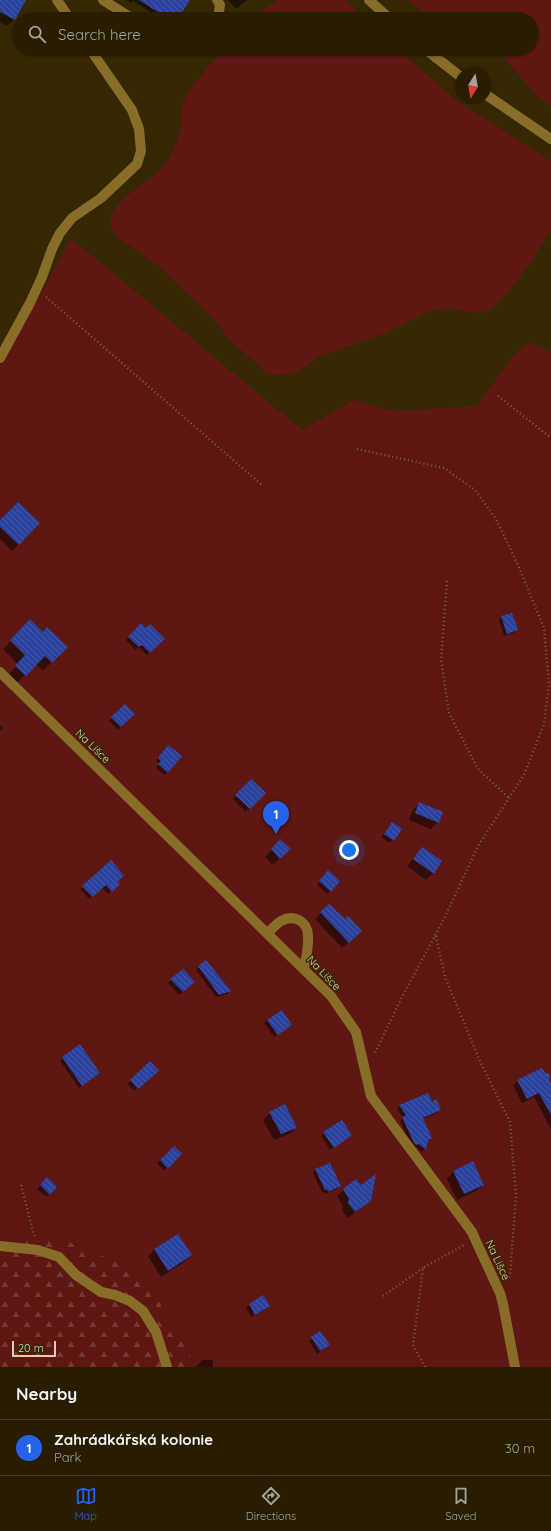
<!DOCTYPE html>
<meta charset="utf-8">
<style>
:root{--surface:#281d01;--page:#342a10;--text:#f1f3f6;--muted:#a5a299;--line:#443b23;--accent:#2563eb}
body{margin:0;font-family:Quicksand,sans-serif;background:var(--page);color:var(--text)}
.compass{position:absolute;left:455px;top:68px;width:36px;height:36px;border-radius:50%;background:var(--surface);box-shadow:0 1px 3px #0004;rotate:191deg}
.scale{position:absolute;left:12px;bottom:10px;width:44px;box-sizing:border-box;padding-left:4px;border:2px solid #dfd1b0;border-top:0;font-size:11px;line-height:14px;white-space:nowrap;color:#dfd1b0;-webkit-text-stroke:3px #352701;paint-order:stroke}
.you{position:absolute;left:349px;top:850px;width:14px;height:14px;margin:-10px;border:3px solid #fff;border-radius:50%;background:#1a73e8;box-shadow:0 0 0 6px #1a73e833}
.badge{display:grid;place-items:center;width:26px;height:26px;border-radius:50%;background:var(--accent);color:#fff;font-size:13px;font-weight:700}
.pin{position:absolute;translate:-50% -33px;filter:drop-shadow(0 1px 2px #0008)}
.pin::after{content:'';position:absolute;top:21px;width:14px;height:12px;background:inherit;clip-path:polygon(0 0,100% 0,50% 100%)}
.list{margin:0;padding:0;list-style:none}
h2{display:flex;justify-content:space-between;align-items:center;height:52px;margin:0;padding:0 16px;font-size:17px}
h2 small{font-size:13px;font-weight:400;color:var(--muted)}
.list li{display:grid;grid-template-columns:26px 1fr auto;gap:12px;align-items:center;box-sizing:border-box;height:56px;padding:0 16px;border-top:1px solid var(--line)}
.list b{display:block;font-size:15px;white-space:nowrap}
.list p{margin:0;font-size:13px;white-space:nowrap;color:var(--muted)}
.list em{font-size:13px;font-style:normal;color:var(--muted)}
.icon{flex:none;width:22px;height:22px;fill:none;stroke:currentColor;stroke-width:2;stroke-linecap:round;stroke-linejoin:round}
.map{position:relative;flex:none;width:551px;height:1367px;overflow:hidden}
.search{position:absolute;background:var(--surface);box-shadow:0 1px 3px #0004;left:12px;right:12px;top:12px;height:44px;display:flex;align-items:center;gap:10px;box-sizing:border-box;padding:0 14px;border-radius:22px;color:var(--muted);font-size:15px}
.sheet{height:108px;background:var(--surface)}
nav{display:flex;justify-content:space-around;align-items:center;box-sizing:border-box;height:56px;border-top:1px solid var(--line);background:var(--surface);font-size:11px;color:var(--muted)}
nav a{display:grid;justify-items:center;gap:2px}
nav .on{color:var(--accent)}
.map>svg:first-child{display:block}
.green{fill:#5e1712}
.forest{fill:url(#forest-firs)}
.shadow{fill:#0007}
.building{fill:url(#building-back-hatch)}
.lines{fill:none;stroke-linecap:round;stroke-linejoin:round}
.path{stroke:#756743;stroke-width:2.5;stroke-dasharray:1 3;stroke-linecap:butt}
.minor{stroke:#876d27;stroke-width:10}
.labels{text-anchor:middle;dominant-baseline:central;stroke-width:3;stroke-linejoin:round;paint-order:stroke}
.street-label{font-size:11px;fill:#dfd1b0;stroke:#352701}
</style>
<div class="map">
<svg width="551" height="1367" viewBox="0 0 551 1367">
<defs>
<pattern id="forest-firs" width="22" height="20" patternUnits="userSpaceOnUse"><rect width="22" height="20" fill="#5e1712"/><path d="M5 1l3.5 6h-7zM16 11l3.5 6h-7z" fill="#753832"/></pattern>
<pattern id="building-back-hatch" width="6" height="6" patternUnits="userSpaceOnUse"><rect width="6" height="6" fill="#2a419d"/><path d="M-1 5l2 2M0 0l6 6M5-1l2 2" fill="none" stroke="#485ba8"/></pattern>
</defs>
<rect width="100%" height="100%" fill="#352701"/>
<g class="green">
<polygon points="277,0 346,0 364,19 250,19"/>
<polygon points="408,0 551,0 551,107 537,96 496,49 532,49 532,19 432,19"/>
<path d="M224,49H397L459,102L551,161V230L532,260L515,284L494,307L487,312L477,313L448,308L427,312L383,334L316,358L298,372L288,374L274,375L267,373L228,338L213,318L156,264L118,238C91,208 144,188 160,170C171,158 179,139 181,123C182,117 180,110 182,105C190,86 207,69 220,53Z"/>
<polygon points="71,238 302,430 354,400 394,411 477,406 513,356 529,342 551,352 551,1367 197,1367 193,1363 186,1346 169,1323 160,1303 117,1262 67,1241 0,1237 0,365 23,326"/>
</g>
<polygon class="forest" points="0,1237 67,1241 117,1262 124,1259 160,1303 169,1323 186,1346 193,1363 197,1367 0,1367"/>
<g class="shadow">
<polygon points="0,0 24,0 14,20 7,26 0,22"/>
<polygon points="126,0 183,0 177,19 161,19 133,1 131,3"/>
<polygon points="228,0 247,0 236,9"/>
<polygon points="0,522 39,523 12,551 0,539"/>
<polygon points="502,617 517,630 513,633 504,636 499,620"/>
<polygon points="30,621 43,633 66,647 43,671 36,664 17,683 8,675 18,664 3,649"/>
<polygon points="141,625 146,630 163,639 147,655 138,647 135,650 126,640"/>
<polygon points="125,705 133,714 118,730 109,721"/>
<polygon points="0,725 3,728 0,731"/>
<polygon points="165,750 168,772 164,775 156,768 159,764 156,761"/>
<polygon points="251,780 264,793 246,812 233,799"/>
<polygon points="419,804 438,822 431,829 409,820 413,810"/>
<polygon points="392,824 400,829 390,843 381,837"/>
<polygon points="274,847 289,849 273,865 265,857"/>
<polygon points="422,848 433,873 426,880 407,866"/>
<polygon points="325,875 330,891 327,894 317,885"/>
<polygon points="117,881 119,884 108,894 102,888 89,899 80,889 83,886"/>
<polygon points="329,905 345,920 360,931 342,948 315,919"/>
<polygon points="199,967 230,991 227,994 216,997 196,970"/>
<polygon points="171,980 191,985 179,995 168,983"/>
<polygon points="268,1020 288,1027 274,1037 264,1023"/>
<polygon points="63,1058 96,1076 79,1088 60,1061"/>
<polygon points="150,1063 154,1074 134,1091 127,1084"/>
<polygon points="542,1069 551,1086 551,1129 534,1097 522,1103 513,1085 517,1081"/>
<polygon points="432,1103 440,1110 437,1113 423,1119 430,1138 427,1141 425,1149 422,1152 415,1146 412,1148 400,1121 403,1118 397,1109 399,1106"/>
<polygon points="270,1113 296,1128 289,1134 274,1140 263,1120"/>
<polygon points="324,1133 347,1138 330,1150 321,1136"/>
<polygon points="174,1148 180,1154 164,1171 157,1163"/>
<polygon points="316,1170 340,1186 336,1189 325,1194 323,1192 322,1192 313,1173"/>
<polygon points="453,1172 483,1185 476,1191 457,1200 447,1179"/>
<polygon points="47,1178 56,1187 46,1197 37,1189"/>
<polygon points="356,1180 370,1200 348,1218 342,1211 343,1206 337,1196"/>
<polygon points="178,1236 191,1255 184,1262 161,1277 148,1256 154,1250"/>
<polygon points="263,1297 266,1309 251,1317 246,1308"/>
<polygon points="312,1338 328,1345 317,1354 309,1341"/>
<polygon points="202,1360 213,1360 213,1367 196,1367"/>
</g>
<g class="building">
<polygon points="0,0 26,0 15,20 0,12"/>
<polygon points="139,0 190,0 178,19 169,19"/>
<polygon points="18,502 40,523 19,545 0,527 0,520"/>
<polygon points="512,613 518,630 507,634 501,616"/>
<polygon points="30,619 43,632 47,627 68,647 52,663 45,656 26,676 15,666 25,655 10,640"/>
<polygon points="141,623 146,628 150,624 165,639 150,653 142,645 139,647 128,637"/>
<polygon points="125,704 135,714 121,727 111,717"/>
<polygon points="168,745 182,756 168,773 158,764 161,761 158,758"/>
<polygon points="251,779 266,793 250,809 235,795"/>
<polygon points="419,802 443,812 439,823 415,813"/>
<polygon points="392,822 402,829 394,841 384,834"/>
<polygon points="280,839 291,849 280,859 271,849"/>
<polygon points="422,847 442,861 434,874 413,859"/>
<polygon points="111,860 124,876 118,881 120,884 112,892 106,885 93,897 82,886"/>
<polygon points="328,870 340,881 331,892 319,881"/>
<polygon points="329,904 345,919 348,916 362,931 349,943 320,912"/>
<polygon points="206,960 231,991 219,995 198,966"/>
<polygon points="183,969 195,982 183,992 170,979"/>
<polygon points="282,1010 292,1025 278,1035 267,1020"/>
<polygon points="80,1044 100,1073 82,1086 62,1057"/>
<polygon points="150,1061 159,1071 138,1089 130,1080"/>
<polygon points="542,1068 545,1073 550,1074 549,1079 551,1084 551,1115 539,1093 527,1099 517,1080"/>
<polygon points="428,1093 432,1102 436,1099 441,1110 423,1118 432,1138 428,1140 426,1150 419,1144 416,1145 414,1143 402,1117 406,1115 399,1105"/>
<polygon points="285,1104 297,1128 281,1134 269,1112"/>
<polygon points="342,1120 352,1135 334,1148 323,1132"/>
<polygon points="174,1146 182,1154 168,1169 160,1160"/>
<polygon points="473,1161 484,1185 464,1194 453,1171"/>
<polygon points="330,1163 341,1186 328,1192 327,1189 325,1190 315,1169"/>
<polygon points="376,1174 371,1201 355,1212 348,1203 349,1199 343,1189 356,1179 361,1185"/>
<polygon points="47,1177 57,1187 50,1195 40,1185"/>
<polygon points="178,1234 192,1255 168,1271 154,1249"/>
<polygon points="263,1295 270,1306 255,1315 249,1304"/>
<polygon points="320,1331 330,1345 320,1351 311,1337"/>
</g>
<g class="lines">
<g class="path">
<polyline points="46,297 263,486"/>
<polyline points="498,396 551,438"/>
<polyline points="357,449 444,468 475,490 496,519 518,565 544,628 549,685 544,724 524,775 478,846 445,917 401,999 374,1055"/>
<polyline points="447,581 441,659 449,713 478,769 509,798"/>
<polyline points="436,936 445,977 479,1059 510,1122 516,1195 510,1275 507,1280"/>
<polyline points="21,1185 35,1239"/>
<polyline points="383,1296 423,1268"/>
<polyline points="425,1367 413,1345 423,1268 464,1245"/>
</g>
<g class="minor">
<polyline points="57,0 70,19"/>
<polyline points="103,0 133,19"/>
<polyline points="217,0 220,5 218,19"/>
<polyline points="369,0 390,19"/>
<polyline points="425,49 461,77"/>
<polyline points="485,94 551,139"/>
<polyline points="0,358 30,303 42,277 52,249 60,233 72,218 101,198 137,164 141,151 139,129 132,110 90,49"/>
<polyline points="0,672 331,996 356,1032 371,1096 472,1232 475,1239 500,1293 503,1304 515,1367"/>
<path d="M268,933C272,929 276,924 281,921C294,914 307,921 308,935C309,946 306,959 304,969"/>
<polyline points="0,1246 38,1250 59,1257 76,1275 101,1292 115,1295 130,1301 143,1311 156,1332 167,1367"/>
</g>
</g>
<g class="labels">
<g class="street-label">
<text transform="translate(93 746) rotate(44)">Na Lišce</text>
<text transform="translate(324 973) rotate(46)">Na Lišce</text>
<text transform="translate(498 1260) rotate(65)">Na Lišce</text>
</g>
</g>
</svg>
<svg class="compass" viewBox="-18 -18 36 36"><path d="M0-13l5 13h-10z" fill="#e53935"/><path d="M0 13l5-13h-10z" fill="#a5a299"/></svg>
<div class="scale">20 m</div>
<div class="you"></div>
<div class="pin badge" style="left:276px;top:834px">1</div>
<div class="search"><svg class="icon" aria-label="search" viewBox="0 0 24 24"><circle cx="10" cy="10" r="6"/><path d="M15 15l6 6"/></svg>Search here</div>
</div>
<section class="sheet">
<h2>Nearby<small></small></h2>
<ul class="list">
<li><span class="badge">1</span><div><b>Zahrádkářská kolonie</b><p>Park</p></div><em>30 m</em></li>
</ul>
</section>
<nav>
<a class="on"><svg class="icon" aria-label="map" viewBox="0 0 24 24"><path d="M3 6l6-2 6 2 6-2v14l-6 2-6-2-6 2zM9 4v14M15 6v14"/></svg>Map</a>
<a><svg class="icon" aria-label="directions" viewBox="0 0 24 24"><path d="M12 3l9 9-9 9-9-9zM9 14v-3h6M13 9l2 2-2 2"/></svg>Directions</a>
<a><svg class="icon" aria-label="saved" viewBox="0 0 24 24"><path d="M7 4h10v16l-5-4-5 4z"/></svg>Saved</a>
</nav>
